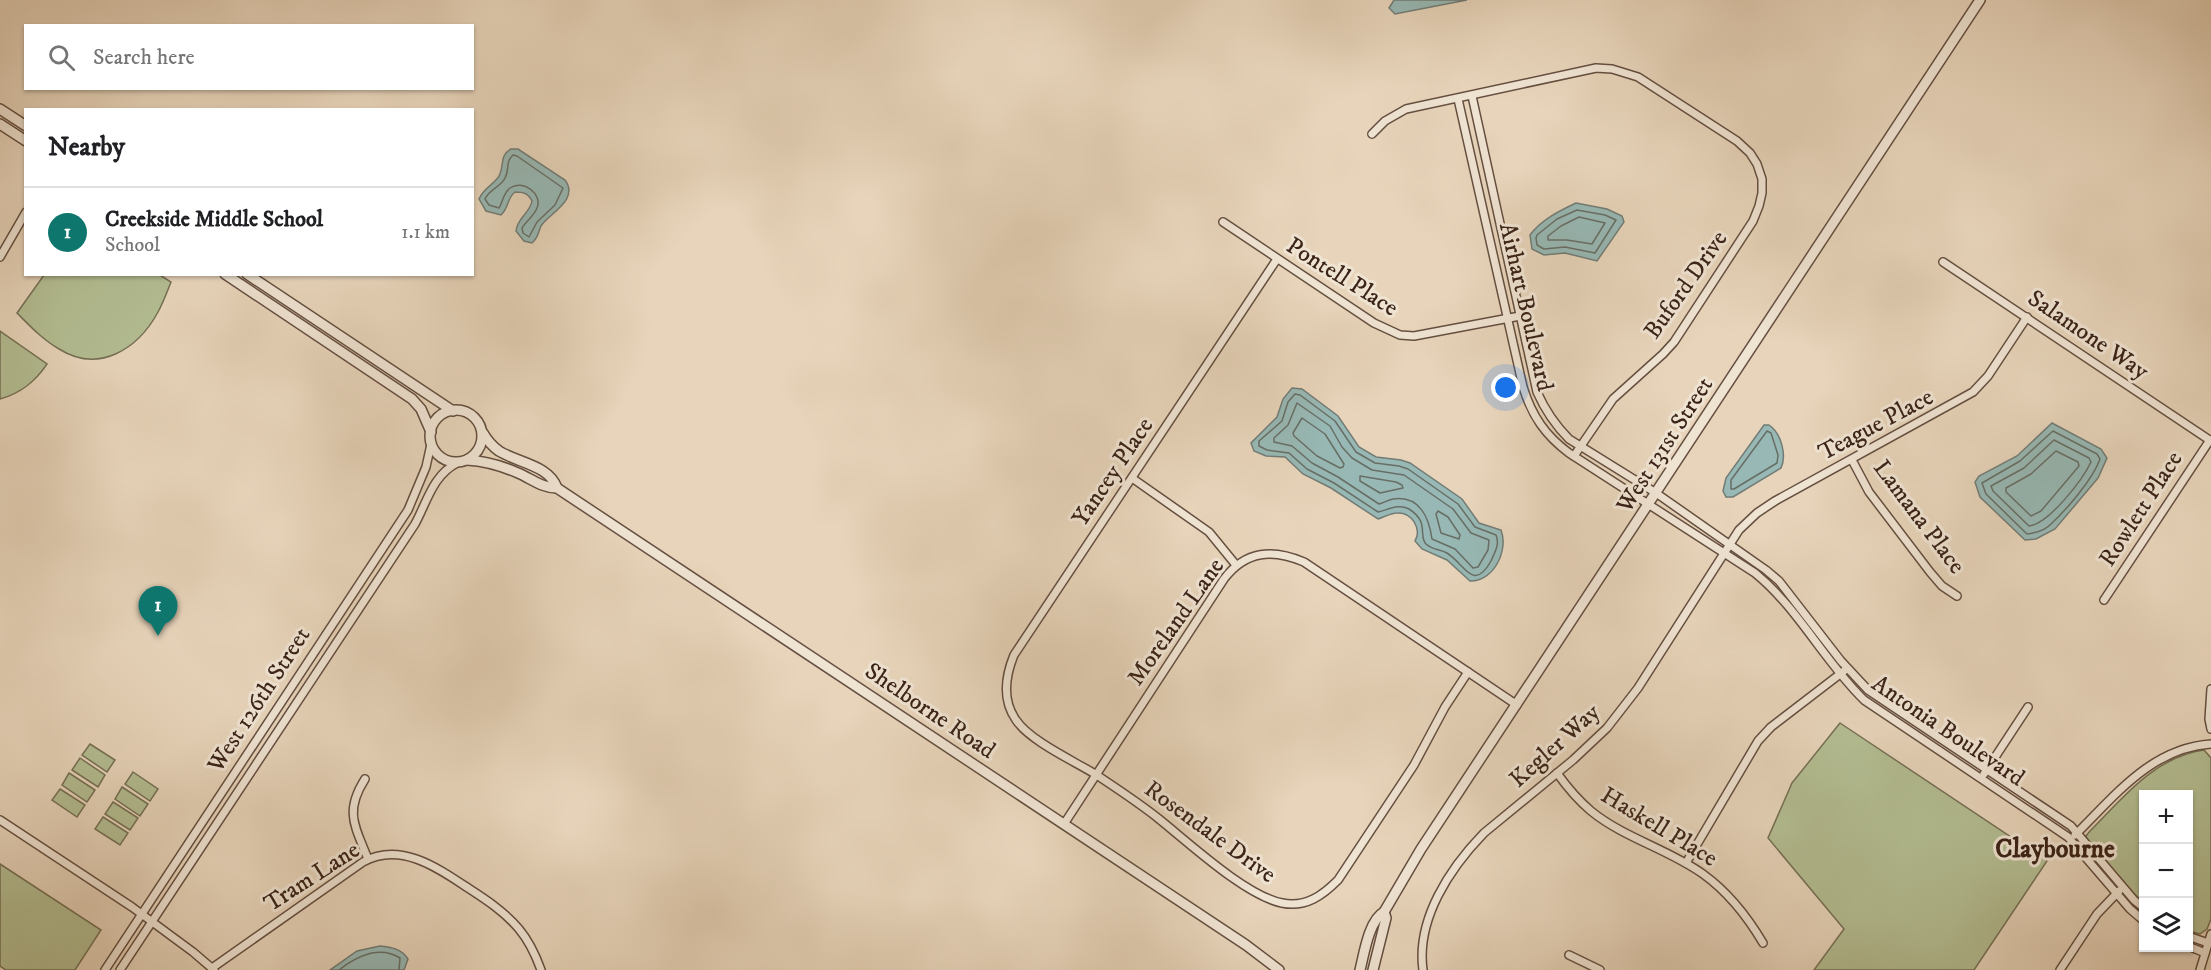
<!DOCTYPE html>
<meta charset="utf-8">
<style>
:root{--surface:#fff;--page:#f2f2f2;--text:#202124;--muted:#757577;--line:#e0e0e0;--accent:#0f766e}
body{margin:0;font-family:"IM FELL DW Pica",serif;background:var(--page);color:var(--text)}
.controls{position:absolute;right:18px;bottom:18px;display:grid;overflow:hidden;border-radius:0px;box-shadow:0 2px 4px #0004}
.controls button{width:54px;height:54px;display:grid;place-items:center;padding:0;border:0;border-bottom:2px solid var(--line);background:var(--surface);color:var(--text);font:30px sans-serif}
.you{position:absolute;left:1506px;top:388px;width:21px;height:21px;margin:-15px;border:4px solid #fff;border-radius:50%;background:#1a73e8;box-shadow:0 0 0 9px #1a73e833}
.badge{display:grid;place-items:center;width:39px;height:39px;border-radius:50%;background:var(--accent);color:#fff;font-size:20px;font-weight:700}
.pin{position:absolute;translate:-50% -50px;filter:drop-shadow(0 2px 3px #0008)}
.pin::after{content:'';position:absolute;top:32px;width:21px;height:18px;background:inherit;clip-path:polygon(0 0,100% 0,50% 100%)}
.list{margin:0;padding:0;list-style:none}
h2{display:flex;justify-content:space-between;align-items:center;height:78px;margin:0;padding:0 24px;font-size:26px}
h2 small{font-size:20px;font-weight:400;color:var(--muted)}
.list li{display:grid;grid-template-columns:39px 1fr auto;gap:18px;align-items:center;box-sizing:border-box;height:90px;padding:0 24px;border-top:2px solid var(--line)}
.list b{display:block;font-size:22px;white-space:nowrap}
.list p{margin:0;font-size:20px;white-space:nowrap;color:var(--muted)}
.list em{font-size:20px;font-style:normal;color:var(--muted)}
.icon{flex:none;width:33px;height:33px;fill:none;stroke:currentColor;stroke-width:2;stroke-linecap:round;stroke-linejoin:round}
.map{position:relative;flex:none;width:2211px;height:970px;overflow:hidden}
.search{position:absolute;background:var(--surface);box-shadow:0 2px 4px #0004;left:24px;top:24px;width:450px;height:66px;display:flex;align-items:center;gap:15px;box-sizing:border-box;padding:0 21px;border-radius:0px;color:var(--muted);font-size:22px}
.panel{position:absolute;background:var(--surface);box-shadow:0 2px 4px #0004;left:24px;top:108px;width:450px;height:168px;border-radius:0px}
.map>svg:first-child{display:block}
.green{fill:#b3bd92;stroke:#767055;stroke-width:1.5}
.water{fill:#97b8b4;stroke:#727c76;stroke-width:1.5}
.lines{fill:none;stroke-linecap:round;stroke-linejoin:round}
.shore{stroke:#686e66;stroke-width:1.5}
.minor-casing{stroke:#654f40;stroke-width:10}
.tertiary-casing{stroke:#654f40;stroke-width:12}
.minor{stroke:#efe3d2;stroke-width:7}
.tertiary{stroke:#efe3d2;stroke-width:9}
.labels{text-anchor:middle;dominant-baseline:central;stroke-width:6;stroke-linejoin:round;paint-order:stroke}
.street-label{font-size:24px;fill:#3a2318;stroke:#efe3d2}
.neighbourhood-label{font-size:26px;font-weight:bold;fill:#3a2318;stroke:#efe3d2}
</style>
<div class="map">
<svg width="2211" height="970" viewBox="0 0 2211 970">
<rect width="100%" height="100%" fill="#e7d4ba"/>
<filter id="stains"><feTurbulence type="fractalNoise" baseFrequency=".00333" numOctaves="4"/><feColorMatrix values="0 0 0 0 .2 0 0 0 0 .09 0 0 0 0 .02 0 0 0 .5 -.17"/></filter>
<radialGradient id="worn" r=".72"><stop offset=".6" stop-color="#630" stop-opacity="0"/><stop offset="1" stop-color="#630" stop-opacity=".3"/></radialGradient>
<g class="green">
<path d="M44,275H160L171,282C167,292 163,303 158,312C138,349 99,374 59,349C43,340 30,326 17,313Z"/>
<path d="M0,331L47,364C35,382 21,393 0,399Z"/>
<polygon points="1840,723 2047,861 1974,970 1814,970 1844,929 1768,838 1792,783"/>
<polygon points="90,744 115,760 107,772 82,755"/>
<path d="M2204,750L2211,758V919L2207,929L2200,934L2189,931L2188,794H2144L2143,904L2087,840L2086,836L2090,831C2123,798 2154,757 2204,750Z"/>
<polygon points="80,758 105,775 98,787 72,770"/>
<polygon points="133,772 158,789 150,801 125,784"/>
<polygon points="69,773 95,790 87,802 62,785"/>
<polygon points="122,787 148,804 140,816 115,799"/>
<polygon points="60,789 85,805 77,817 52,800"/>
<polygon points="113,802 138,818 130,830 105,814"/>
<polygon points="103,817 128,833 120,845 95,829"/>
<polygon points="0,864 101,930 75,970 6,970 0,966"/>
</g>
<g class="water">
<polygon points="1394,0 1467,0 1395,14 1389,8"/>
<path d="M511,149H518L565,180C580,200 548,214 541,226C538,233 538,238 532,243L524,241L516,231C517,218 530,213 532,201C528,193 523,192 515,192C507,198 509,208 501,215L486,211L479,199C484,187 497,183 500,174C504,163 500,155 511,149Z"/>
<path d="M1576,203L1607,209L1622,216L1624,222L1597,261L1565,253L1544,255L1532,249L1530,235C1541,220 1559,211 1576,203Z"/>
<path d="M1292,388L1302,389L1338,416L1359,447L1376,457L1401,460L1410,463L1462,499L1479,523L1501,530C1509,551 1493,582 1470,581L1447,560L1422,549L1415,541C1422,529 1412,512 1397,513C1391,513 1384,517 1378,519L1331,488L1303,474L1285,457L1266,456L1254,451L1251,443L1277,417L1283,399Z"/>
<polygon points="2052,423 2101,449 2107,458 2098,478 2055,529 2036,539 2025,540 1980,497 1975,482 1979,476 2017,456"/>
<path d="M1764,425H1769C1781,433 1787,455 1781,468L1733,497H1726L1723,491L1726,478Z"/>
<path d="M380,946C391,947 402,949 408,959L404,970H330L357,951Z"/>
</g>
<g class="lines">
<g class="shore">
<path d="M513,155L517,156L563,188L555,205L537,222L529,237L523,233L522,228C526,221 534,216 537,208C543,194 523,179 510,188C503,193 503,202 499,208L489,205L485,199C489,189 501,187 505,178C510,169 505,162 513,155Z"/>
<polygon points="1577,210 1605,215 1616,220 1595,253 1565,247 1544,249 1537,245 1536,238 1537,235 1557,219"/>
<polygon points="1579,217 1605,223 1592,244 1567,240 1548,240 1548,236 1561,226"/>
<path d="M1295,394L1300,395L1335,421L1356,452L1375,463L1399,466L1408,469L1458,504L1475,527L1496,535C1500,544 1495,552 1491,561C1473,593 1465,564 1447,553C1440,549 1432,550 1426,544C1418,536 1430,522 1409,509C1398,503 1388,510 1378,512L1334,483L1307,469L1289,453L1267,450L1259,446V441L1282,421L1288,402Z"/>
<path d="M1297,403L1330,426L1342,447L1352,458L1372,470L1404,475L1453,509L1471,533L1489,540L1488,550L1478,567L1473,568L1455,549L1432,539C1429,518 1420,495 1393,499C1388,500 1383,503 1379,504L1338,477L1312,463L1292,446L1274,442V438L1288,425Z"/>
<polygon points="1302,418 1325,434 1344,464 1343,467 1340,468 1317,456 1294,436 1293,433"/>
<polygon points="1767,431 1771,433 1778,455 1777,463 1734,489 1731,489 1731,480"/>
<path d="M2053,431L2097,454L2100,459C2093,479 2067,509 2052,523C2046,530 2036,533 2027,534L1986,494L1982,483L2020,461Z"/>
<path d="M2054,440L2089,458L2091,462C2083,479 2049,524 2029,526L1993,491L1991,486L2024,468Z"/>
<polygon points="2056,451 2078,462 2079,466 2041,511 2031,516 2006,492 2006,488 2031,474"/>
<polygon points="1360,476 1396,482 1402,485 1403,488 1380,493 1360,481"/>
<polygon points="1438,511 1448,517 1460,535 1459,539 1441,533 1436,514"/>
<path d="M339,970C357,956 379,945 400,958L399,970"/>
</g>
<defs>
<g id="minor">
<path d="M1472,96L1537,392C1545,410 1555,425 1569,439L1656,493L1766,570L1779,581L1841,661L1868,690L2071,826L2134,900L2144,908"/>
<path d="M1458,99L1523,387C1532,416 1545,435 1569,453L1755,573C1798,608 1824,661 1864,700L2068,837L2130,909L2144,921"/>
<polyline points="1372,134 1385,121 1406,109 1596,68 1612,69 1638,77 1737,141 1750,153 1757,164 1762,179 1762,193 1759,206 1753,221 1674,342 1663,354 1613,399 1574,456"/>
<polyline points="1223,222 1374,323 1400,335 1414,336 1520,316"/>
<polyline points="0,257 26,212"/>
<path d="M1277,259L1014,655C1005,677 1002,700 1016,720C1030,741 1074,761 1095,774C1116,788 1139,803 1159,819C1189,843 1246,896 1282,903C1306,908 1323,895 1338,880L1414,765L1445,707L1468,672"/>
<polyline points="1943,262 2211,441"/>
<polyline points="1852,460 1869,492 1930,572 1942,586 1957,596"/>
<polyline points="1132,478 1209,532 1236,565"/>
<polyline points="2104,600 2210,440"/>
<polyline points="2211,689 2209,719 2211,729"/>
<path d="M1557,773C1567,787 1578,800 1591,811C1624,838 1668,849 1703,874C1728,892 1747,916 1763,943"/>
<polyline points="1984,774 2028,707"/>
<path d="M365,779C344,812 355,826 368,859"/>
<polyline points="0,820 132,907 193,952 214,970"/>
<path d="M1064,824L1224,579C1246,550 1273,549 1304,562L1517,705"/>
<path d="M2075,835C2115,796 2151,748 2211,744"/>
<polyline points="1686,863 1758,741 1771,727 1844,671"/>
<polyline points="2188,936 2208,943"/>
<polyline points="2188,946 2205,953"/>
<polyline points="1569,955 1600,970"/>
<path d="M212,968L363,862C399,842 435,866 465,886C485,899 504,911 519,929C529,941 536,956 541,970"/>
<polyline points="105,970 408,510 426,467 431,444"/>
<path d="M120,970L415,524C427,502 433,475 457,463"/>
<path d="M1423,970C1416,919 1450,868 1484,833L1573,760L1607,728L1638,688L1739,530L1757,513L1775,501L1973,392L1988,376L2027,317"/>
<polyline points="2060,970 2097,914 2119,891"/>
<polyline points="2200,970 2211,934"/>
</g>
<g id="tertiary">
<polyline points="0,109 26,126"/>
<polyline points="0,124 26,141"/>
<polyline points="225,274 412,399 421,409 431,432"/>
<polyline points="247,274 453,411"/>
<circle cx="456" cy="436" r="26"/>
<path d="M483,433C487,440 492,446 499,451C518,463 549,465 557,488"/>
<path d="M467,460C485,461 502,466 518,473C532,479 542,488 557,488L1246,945L1279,970"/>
<path d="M1360,970C1364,954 1369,920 1384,912L1421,849L1980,0"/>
<polyline points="1373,970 1386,918 1384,912"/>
</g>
</defs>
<use href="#minor" class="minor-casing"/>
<use href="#tertiary" class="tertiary-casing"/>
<use href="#minor" class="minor"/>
<use href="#tertiary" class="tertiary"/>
</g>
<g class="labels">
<g class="street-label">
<text transform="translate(1342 277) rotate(32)">Pontell Place</text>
<text transform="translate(1686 285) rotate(-55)">Buford Drive</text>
<text transform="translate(1526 307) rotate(77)">Airhart Boulevard</text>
<text transform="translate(2088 335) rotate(34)">Salamone Way</text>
<text transform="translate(1876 425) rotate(-28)">Teague Place</text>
<text transform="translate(1665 445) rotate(-57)">West 131st Street</text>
<text transform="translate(1113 472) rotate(-56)">Yancey Place</text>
<text transform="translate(2141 509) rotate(-57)">Rowlett Place</text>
<text transform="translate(1919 517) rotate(53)">Lamana Place</text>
<text transform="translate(1176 622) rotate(-55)">Moreland Lane</text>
<text transform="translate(259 700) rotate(-57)">West 126th Street</text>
<text transform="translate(930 711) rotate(34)">Shelborne Road</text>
<text transform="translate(1948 731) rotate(34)">Antonia Boulevard</text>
<text transform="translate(1555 746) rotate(-42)">Kegler Way</text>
<text transform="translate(1659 827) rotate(31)">Haskell Place</text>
<text transform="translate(1210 832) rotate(36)">Rosendale Drive</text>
<text transform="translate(312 877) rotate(-33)">Tram Lane</text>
</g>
<g class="neighbourhood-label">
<text x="2055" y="849">Claybourne</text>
</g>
</g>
<rect width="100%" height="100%" filter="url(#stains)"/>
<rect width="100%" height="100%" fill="url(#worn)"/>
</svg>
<div class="controls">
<button>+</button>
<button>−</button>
<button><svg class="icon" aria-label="layers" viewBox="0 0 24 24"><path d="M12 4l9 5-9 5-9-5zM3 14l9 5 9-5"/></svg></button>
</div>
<div class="you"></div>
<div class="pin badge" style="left:158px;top:636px">1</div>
<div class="search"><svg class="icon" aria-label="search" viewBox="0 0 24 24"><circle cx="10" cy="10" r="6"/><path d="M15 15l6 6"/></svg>Search here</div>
<section class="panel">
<h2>Nearby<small></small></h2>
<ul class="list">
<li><span class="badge">1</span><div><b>Creekside Middle School</b><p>School</p></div><em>1.1 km</em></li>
</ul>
</section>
</div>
